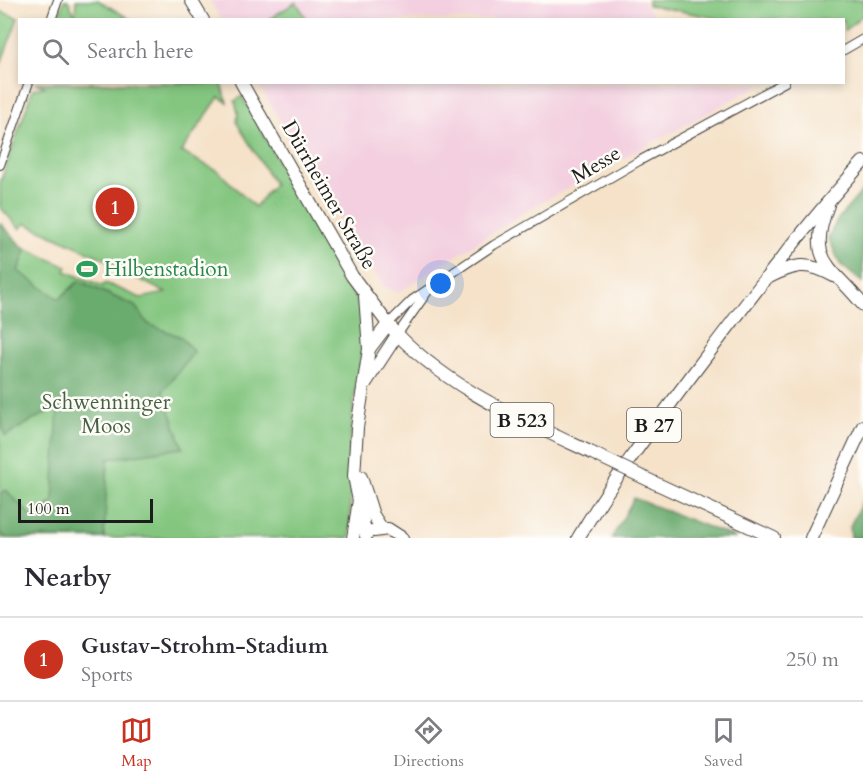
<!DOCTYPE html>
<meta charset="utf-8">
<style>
:root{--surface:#fff;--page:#f7f7f7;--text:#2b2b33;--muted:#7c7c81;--line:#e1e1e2;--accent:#c8321e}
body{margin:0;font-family:Cardo,serif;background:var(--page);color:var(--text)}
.scale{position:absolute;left:18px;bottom:15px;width:135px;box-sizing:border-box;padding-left:6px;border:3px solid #1c1c1c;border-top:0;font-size:16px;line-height:21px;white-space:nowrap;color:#1c1c1c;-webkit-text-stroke:4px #fdfcf7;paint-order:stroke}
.you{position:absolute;left:441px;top:284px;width:21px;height:21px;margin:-15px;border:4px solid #fff;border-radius:50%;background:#1a73e8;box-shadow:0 0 0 9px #1a73e833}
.badge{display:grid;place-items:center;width:39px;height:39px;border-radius:50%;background:var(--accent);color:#fff;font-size:20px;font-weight:700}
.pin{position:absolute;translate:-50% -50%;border:3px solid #fff;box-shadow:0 2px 6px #0006}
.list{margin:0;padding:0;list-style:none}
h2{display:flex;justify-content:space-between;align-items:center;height:78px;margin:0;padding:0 24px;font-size:26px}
h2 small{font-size:20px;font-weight:400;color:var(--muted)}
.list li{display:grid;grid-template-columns:39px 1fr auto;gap:18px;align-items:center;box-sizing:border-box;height:84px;padding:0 24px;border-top:2px solid var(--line)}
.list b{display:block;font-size:22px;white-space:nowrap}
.list p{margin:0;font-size:20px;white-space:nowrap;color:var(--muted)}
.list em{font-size:20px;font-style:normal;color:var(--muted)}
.icon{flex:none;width:33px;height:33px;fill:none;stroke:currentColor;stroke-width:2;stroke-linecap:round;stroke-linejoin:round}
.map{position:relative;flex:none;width:863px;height:538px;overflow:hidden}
.search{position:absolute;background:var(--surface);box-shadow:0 3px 9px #0003;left:18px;right:18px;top:18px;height:66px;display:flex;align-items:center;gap:15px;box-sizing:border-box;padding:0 21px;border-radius:0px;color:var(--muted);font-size:22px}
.sheet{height:162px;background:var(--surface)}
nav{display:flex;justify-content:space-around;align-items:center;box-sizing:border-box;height:84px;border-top:2px solid var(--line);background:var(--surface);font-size:16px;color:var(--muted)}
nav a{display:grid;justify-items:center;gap:3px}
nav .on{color:var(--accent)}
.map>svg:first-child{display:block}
.built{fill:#f3cfdf}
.green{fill:#84c680;stroke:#50714e;stroke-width:1.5}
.forest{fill:#6bab6e;stroke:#446445;stroke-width:1.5}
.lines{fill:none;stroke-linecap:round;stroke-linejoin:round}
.street-casing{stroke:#3d3a36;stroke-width:10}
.secondary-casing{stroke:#3d3a36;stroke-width:14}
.primary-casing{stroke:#3d3a36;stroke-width:14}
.street{stroke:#fff;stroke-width:8}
.secondary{stroke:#fff;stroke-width:12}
.primary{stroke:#fff;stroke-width:12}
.primary-bridge-casing{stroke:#3d3a36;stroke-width:14;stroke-linecap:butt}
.primary-bridge{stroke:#fff;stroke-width:12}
.labels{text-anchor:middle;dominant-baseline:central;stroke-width:5;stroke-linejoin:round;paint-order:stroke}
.shield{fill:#fdfcf7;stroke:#605f5e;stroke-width:1.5}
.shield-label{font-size:20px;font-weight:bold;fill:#1c1c1c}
.street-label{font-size:21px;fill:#1c1c1c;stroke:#fdfcf7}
.leisure-label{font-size:21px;fill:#27864d;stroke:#fdfcf7;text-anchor:start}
.park-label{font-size:21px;fill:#466044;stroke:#fdfcf7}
</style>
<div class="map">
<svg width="863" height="538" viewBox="0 0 863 538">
<rect width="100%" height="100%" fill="#fdfcf7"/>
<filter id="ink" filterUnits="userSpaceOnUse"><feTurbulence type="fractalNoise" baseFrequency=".0167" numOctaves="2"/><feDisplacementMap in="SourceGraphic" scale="12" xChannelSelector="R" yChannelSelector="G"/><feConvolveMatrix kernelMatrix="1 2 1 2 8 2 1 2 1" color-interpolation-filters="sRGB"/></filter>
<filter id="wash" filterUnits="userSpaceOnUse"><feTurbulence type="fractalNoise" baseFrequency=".008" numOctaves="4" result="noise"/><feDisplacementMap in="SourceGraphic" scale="24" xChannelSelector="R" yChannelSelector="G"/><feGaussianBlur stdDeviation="1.35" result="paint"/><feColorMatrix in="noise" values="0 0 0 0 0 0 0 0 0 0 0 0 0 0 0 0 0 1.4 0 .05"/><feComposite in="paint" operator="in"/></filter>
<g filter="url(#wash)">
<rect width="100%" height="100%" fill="#f5e2c9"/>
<g class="built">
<polygon points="210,0 641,0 655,17 662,19 221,20"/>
<polygon points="258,83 763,83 528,210 398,293 384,287 320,188"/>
</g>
<g class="green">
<polygon points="64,0 68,0 75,16 76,0 98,0 130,19 58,19"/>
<polygon points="648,0 863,0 863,15 844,31 844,20 720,19 648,5"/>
<polygon points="296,2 307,19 269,19"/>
<polygon points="0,11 18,18 0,66"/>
<polygon points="36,83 221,83 227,102 219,97 181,152 218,171 255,207 274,184 237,123 238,113 235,101 242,96 365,316 367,328 355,391 350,441 350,538 0,538 0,236 67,267 65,271 103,286 105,283 141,298 166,293 117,268 118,265 25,223 20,229 0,207 0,183 33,89 45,87"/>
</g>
<g class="forest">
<polygon points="863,190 863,283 840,264 828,237 838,219"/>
<polygon points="0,223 26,251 18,271 59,299 79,281 135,306 148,324 181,337 194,352 163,391 183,448 108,459 104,538 7,538 0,533 0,494 6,490 34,519 53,501 58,406 5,436 0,416"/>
<polygon points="634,498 736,538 612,538"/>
<polygon points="863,500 863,538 851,538 850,526"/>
</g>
</g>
<g filter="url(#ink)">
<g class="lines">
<defs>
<g id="street">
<polyline points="51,20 58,0"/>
<polyline points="844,50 863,39"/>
<polyline points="0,165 29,82"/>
<polyline points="388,324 412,300 494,245 639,161 785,82"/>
<polyline points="397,335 428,291"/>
</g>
<g id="secondary">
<polyline points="191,0 203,20"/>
<polyline points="241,82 352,276 388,324"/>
<polyline points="365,296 369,349"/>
<polyline points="353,538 359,500"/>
</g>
<g id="primary">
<path d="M828,205C806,262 831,265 863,305"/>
<path d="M767,278C795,265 805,260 834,276"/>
<polyline points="365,384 397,335"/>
<polyline points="361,477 373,515 382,529"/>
<polyline points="655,483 774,538"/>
<polyline points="374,531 388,529 402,538"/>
<path d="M366,536L354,476L357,428L369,349L388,324C442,386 520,419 592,453"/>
<path d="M578,538C614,478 656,423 698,367C751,297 804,227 863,162"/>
<polyline points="811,538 863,426"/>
</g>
</defs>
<use href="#street" class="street-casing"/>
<use href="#secondary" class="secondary-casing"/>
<use href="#primary" class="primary-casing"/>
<use href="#street" class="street"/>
<use href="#secondary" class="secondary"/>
<use href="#primary" class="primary"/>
<defs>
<polyline id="primary-bridge" points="592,453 655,483"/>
</defs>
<use href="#primary-bridge" class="primary-bridge-casing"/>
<use href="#primary-bridge" class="primary-bridge"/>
</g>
</g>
<defs>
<symbol id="stadium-bare" viewBox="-9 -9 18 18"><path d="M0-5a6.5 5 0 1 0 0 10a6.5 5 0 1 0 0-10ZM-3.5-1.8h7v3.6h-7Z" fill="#2e9e5b" stroke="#fdfcf7" stroke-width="2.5" paint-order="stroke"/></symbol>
</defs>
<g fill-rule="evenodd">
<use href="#stadium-bare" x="72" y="254" width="30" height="30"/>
</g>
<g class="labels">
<g class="shield">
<rect x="490.5" y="403" width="63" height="34" rx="4.5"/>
<rect x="627" y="408" width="54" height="34" rx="4.5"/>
</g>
<g class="shield-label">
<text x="522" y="420">B 523</text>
<text x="654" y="425">B 27</text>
</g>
<g class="street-label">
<text transform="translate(596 165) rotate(-31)">Messe</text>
<text transform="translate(329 195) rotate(60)">Dürrheimer Straße</text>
</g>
<g class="leisure-label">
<text x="104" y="269">Hilbenstadion</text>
</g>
<g class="park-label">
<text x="106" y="402">Schwenninger<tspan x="106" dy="24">Moos</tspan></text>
</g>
</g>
</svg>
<div class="scale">100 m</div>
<div class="you"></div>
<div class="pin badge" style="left:115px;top:207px">1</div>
<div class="search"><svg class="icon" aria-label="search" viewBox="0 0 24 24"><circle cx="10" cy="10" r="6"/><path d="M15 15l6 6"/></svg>Search here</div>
</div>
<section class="sheet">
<h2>Nearby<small></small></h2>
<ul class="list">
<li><span class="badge">1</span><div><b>Gustav-Strohm-Stadium</b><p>Sports</p></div><em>250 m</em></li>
</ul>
</section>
<nav>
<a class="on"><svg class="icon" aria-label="map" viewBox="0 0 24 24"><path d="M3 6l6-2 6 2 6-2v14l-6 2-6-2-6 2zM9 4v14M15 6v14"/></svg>Map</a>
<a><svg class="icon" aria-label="directions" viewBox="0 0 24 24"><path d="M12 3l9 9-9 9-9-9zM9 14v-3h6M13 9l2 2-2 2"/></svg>Directions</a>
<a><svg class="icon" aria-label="saved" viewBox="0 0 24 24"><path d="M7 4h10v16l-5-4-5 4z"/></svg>Saved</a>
</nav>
